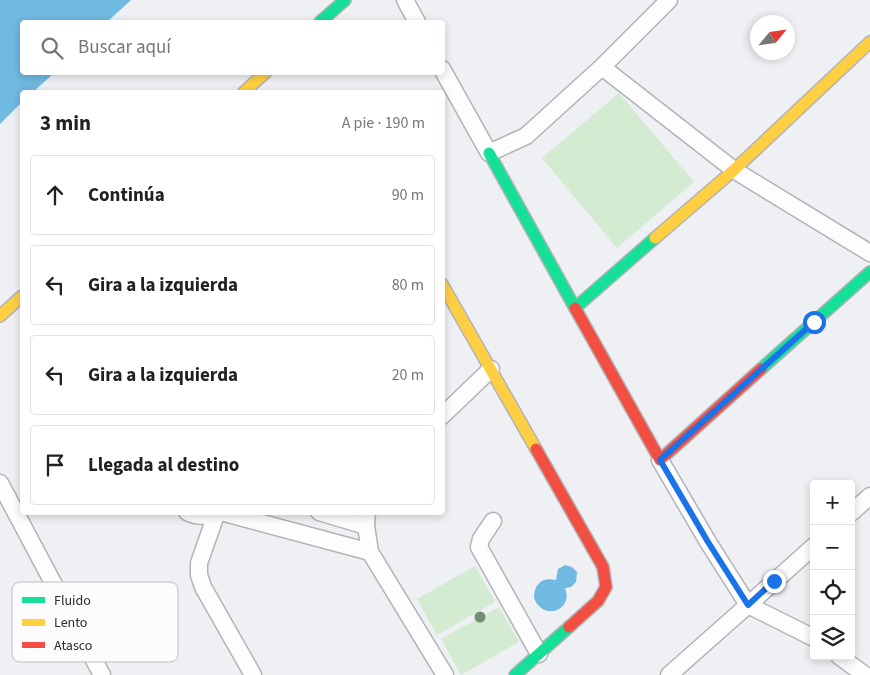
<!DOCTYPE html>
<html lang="es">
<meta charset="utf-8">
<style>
:root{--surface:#fff;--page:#f6f6f6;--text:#222;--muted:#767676;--line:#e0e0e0}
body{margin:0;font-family:"Source Sans 3",sans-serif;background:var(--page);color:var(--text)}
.controls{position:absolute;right:15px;bottom:15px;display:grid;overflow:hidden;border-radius:5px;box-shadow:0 2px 8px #0003}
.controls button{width:45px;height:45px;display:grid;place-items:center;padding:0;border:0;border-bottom:1px solid var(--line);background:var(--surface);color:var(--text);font:25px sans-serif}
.compass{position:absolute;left:750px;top:15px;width:45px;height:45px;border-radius:50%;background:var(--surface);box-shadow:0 2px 8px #0003;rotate:61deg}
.stop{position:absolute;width:15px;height:15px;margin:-11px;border:4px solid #1a73e8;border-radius:50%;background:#fff}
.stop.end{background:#1a73e8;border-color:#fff;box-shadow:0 1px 5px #0008}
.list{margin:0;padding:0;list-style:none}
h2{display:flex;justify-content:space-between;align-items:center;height:65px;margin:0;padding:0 20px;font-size:21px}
h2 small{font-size:16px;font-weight:400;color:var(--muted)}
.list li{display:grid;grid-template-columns:32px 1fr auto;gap:15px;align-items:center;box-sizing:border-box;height:80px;margin:0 10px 10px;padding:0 10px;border:1px solid var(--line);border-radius:5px}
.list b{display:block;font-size:19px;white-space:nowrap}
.list em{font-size:16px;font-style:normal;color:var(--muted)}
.icon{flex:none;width:28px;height:28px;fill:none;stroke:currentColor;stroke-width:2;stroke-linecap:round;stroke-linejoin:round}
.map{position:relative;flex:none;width:870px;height:675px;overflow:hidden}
.search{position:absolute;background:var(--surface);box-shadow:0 2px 8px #0003;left:20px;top:20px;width:425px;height:55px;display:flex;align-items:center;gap:12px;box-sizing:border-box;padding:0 18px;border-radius:5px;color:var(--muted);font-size:19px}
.panel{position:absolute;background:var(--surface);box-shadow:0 2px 8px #0003;left:20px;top:90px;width:425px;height:425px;border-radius:5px}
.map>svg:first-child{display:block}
.green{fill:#d3ebd0}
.water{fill:#70b9e0}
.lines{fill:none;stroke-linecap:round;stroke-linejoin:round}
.street-casing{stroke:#b2b3b6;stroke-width:19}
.fast-casing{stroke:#b2b3b6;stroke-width:14}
.slow-casing{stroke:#b2b3b6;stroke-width:14}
.jam-casing{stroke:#b2b3b6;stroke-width:14}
.street{stroke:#fdfdfd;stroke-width:16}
.fast{stroke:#16e098;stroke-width:11}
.slow{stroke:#ffcf43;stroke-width:11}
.jam{stroke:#f24e42;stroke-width:11}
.tree{fill:#758d72}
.route{stroke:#1a73e8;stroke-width:6}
.key{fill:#fcfcfe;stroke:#bebec0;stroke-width:1}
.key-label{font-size:14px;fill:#2c2d2f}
</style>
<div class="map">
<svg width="870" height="675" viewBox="0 0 870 675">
<rect width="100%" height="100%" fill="#eff0f4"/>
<g class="green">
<polygon points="619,93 694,182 617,248 542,158"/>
<polygon points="475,566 495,602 437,635 417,599"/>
<polygon points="499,607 519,642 461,675 441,639"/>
</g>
<g class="water">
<polygon points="0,0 131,0 107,22 22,22 22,72 54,73 33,92 22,92 22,102 0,124"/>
<path d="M565,565L572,567L577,572L576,582L571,587L565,588C574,610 543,622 534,598C534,584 542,577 556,580L558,569Z"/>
</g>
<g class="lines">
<defs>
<g id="street">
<polyline points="405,0 417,22"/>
<polyline points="602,67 734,170 870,253"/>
<polyline points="442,69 489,153 526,136 602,67 669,0"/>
<polyline points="442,416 491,369"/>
<polyline points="660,460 708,542 748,605 814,546"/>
<polyline points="0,483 102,675"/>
<path d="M187,512C198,517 204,517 215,512"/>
<polyline points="217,512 199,563 199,575 203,587 253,675"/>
<polyline points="221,512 370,552"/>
<polyline points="319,512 366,526"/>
<polyline points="367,512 366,526 370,552 445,675"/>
<polyline points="851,513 870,496"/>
<polyline points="493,521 481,539 479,547 539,654"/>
<polyline points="839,656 865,675"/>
<polyline points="669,675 748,605 814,638"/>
</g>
<g id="fast">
<polyline points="320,22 345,0"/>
<polyline points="489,153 575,308 655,238"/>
<polyline points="761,369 870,272"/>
<polyline points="515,675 569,627"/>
</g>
<g id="slow">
<polyline points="244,92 266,72"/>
<polyline points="655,238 734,170 870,42"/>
<polyline points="442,284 536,449"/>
<polyline points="0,316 22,296"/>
</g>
<g id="jam">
<polyline points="575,308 660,460 761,369"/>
<polyline points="536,449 603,567 606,587 598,601 569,627"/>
</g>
</defs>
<use href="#street" class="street-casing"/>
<use href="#fast" class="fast-casing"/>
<use href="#slow" class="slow-casing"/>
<use href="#jam" class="jam-casing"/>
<use href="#street" class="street"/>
<use href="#fast" class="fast"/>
<use href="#slow" class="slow"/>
<use href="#jam" class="jam"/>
</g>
<circle class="tree" cx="480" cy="617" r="5.5"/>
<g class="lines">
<polyline class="route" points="774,581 748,605 708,542 660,460 814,322"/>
</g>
<rect x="12" y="582" width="166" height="80" rx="8" class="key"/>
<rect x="22" y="597" width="23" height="6" fill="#16e098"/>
<rect x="22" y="619" width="23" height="7" fill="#ffcf43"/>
<rect x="22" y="642" width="23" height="6" fill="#f24e42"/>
<g class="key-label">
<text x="54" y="605">Fluido</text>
<text x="54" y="627">Lento</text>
<text x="54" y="650">Atasco</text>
</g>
</svg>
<div class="controls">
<button>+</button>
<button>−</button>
<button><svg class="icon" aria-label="locate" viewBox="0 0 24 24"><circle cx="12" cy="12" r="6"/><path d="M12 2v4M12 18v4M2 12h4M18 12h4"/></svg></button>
<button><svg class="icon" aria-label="layers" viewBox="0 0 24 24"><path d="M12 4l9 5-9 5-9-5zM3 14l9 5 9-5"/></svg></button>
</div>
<svg class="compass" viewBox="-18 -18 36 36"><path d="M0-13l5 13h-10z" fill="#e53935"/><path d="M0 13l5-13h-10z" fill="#767676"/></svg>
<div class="stop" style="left:814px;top:322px"></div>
<div class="stop end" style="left:774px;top:581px"></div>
<div class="search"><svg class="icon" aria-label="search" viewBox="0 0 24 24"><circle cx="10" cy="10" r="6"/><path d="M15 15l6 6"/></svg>Buscar aquí</div>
<section class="panel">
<h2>3 min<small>A pie · 190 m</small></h2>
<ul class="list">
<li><svg class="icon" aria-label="ahead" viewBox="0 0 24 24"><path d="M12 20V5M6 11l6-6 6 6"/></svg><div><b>Continúa</b></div><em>90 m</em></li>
<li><svg class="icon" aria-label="left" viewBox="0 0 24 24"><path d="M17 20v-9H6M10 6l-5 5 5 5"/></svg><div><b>Gira a la izquierda</b></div><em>80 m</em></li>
<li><svg class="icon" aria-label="left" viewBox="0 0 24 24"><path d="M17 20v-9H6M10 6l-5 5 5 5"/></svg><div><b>Gira a la izquierda</b></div><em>20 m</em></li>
<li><svg class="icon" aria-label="arrive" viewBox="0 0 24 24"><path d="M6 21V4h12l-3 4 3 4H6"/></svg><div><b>Llegada al destino</b></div></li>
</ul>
</section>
</div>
